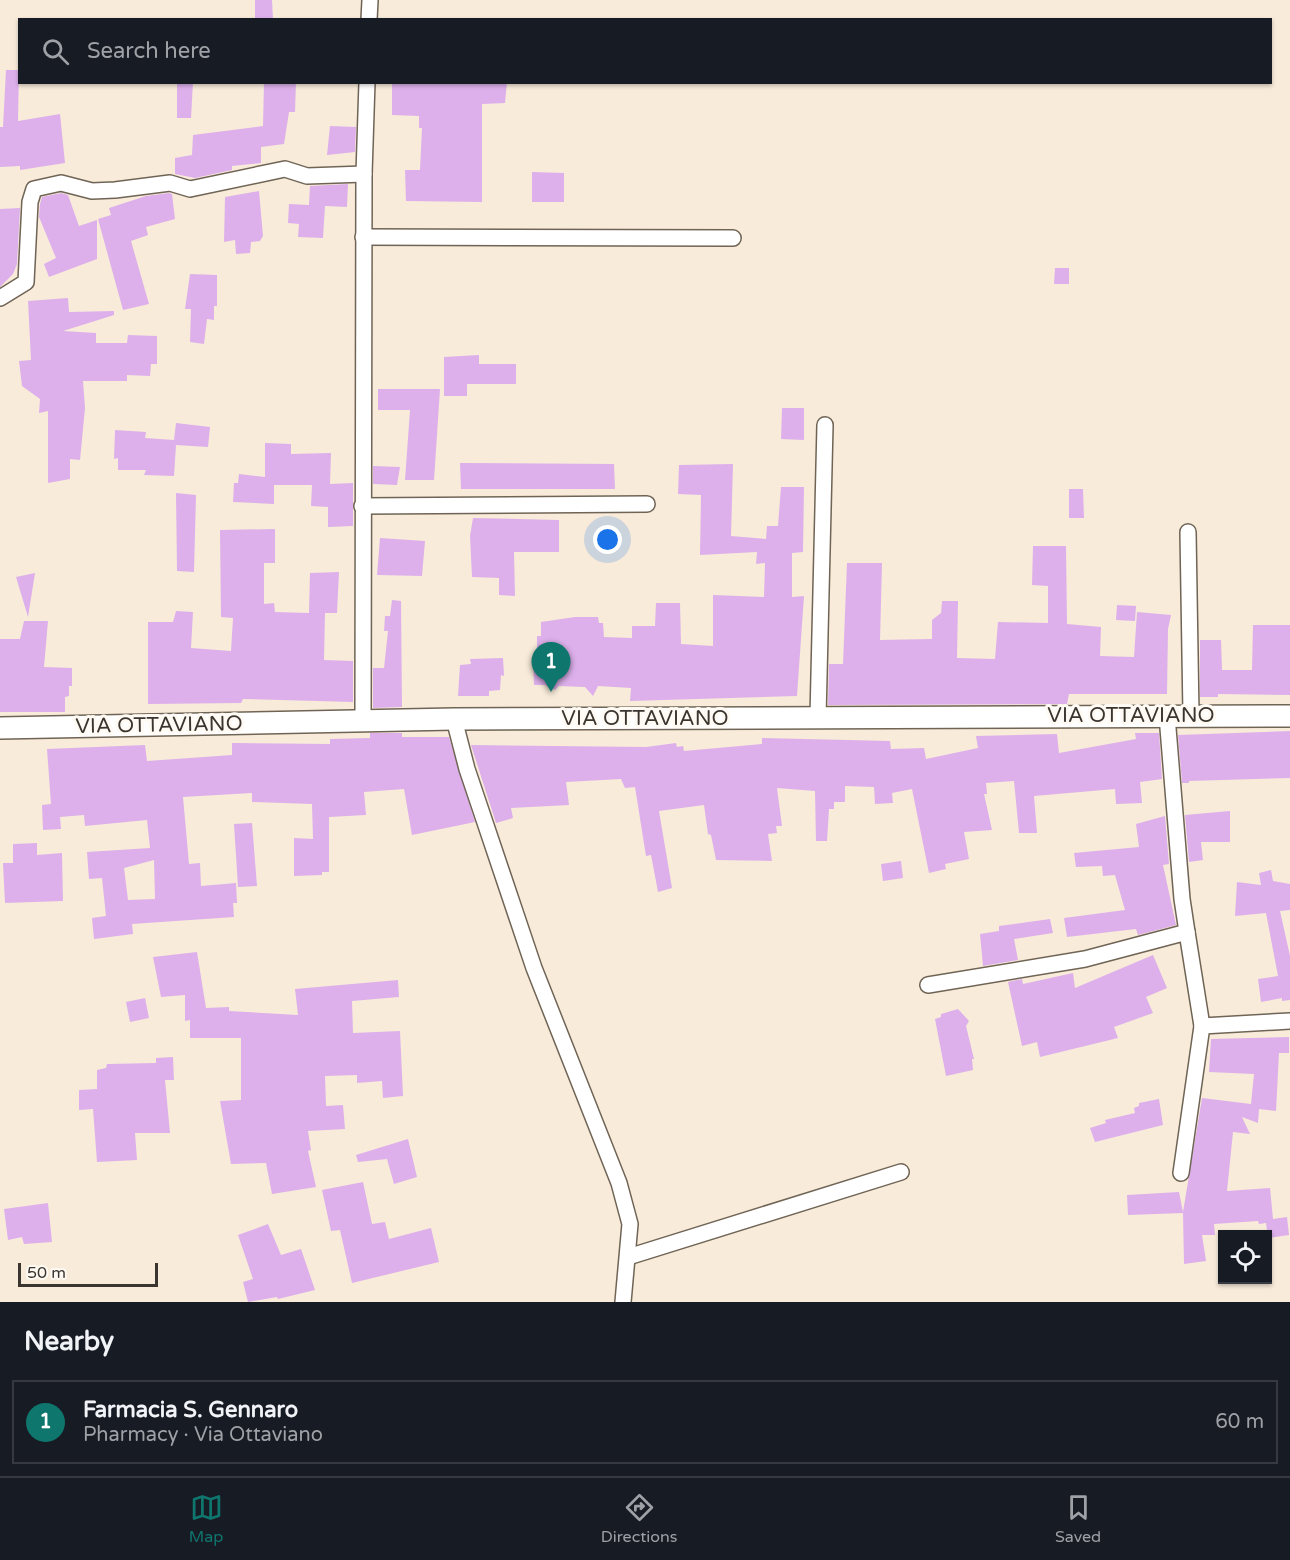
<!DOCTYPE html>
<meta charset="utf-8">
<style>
:root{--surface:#171b24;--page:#20242c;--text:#f1f3f6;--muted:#9ea1a6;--line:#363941;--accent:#0f766e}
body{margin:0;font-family:"Varela Round",sans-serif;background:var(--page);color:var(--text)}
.controls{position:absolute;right:18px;bottom:18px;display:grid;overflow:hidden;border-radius:0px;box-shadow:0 2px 4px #0004}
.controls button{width:54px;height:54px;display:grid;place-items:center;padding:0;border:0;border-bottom:2px solid var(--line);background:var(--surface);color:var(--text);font:30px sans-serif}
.scale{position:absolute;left:18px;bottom:15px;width:140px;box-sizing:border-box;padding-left:6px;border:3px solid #3a352f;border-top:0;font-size:16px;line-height:21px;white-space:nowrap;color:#3a352f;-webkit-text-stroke:4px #fffaf3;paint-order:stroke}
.you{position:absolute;left:608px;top:540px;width:21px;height:21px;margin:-15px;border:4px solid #fff;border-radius:50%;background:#1a73e8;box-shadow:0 0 0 9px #1a73e833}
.badge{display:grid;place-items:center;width:39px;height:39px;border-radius:50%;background:var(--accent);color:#fff;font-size:20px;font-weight:700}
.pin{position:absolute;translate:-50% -50px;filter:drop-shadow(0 2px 3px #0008)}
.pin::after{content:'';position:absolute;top:32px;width:21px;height:18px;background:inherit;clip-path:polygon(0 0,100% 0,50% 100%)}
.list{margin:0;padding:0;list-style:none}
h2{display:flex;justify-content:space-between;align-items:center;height:78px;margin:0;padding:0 24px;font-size:26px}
h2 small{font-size:20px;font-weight:400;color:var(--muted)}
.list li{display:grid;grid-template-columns:39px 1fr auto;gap:18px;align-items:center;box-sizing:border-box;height:84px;margin:0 12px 12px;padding:0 12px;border:2px solid var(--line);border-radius:0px}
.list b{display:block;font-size:22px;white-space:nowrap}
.list p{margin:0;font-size:20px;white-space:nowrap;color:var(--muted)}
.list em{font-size:20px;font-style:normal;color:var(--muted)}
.icon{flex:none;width:33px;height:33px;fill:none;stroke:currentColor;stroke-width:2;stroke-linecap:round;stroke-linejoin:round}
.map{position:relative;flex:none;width:1290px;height:1302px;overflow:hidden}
.search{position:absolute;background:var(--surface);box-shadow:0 2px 4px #0004;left:18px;right:18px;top:18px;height:66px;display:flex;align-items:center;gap:15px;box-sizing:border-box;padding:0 21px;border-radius:0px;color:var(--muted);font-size:22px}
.sheet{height:174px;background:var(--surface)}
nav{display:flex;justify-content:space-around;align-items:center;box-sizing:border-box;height:84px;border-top:2px solid var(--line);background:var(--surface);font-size:16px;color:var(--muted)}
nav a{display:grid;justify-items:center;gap:3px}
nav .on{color:var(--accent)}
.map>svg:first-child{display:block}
.building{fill:#ddb0eb;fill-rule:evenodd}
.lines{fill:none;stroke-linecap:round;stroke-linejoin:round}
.minor-casing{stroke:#6f6455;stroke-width:18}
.secondary-casing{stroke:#6f6455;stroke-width:24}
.minor{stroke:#fff;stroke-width:15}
.secondary{stroke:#fff;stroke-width:21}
.labels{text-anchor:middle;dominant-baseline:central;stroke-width:6;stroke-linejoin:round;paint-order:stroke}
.street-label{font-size:21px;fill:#3a352f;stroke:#fffaf3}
</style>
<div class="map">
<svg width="1290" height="1302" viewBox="0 0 1290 1302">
<rect width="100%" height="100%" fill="#f8ebda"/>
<g class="building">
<polygon points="255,0 272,0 273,20 255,20"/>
<polygon points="6,70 19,70 18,121 60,114 65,163 20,170 20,166 0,167 0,127 3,127"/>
<polygon points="177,82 193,82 191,118 177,118"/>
<polygon points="264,82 296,82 295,112 289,112 284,144 261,147 261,163 232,166 232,170 195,178 175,174 175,158 192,155 193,135 263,126"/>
<polygon points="392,82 507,82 505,103 482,104 482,202 406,201 405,170 420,170 422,128 419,128 419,116 392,115"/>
<polygon points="330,126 356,127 355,152 327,155"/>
<polygon points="532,172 564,173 564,202 532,202"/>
<polygon points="348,184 347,207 325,206 323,238 298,237 299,224 288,223 289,204 309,205 310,186"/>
<polygon points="259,191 263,236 260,241 251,242 250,253 236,254 235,240 224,242 225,197"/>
<polygon points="61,193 68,195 79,226 97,220 97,259 49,277 44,264 56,258 39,217 40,204 42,197"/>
<polygon points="169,193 172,194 175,219 146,227 148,235 131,241 149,304 123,310 98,219 111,215 109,208 146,196"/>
<polygon points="20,208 17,264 13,274 0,287 0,209"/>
<polygon points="1055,268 1069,268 1069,284 1054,284"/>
<polygon points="190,274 217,275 217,306 214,306 214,320 207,319 204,344 190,342 191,309 185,309"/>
<polygon points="68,298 69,312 114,311 114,315 63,331 96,333 96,343 127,343 128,335 157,336 157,364 151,364 150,376 127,375 127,381 83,381 85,408 80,460 70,459 70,479 48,483 48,411 39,413 40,399 22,386 19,361 31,360 28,301"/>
<polygon points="479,355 479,364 516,364 516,384 467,384 467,396 444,396 444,357"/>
<polygon points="378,389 440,389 434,480 405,480 410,410 378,410"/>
<polygon points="782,408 804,408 804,440 781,439"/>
<polygon points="176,423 210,427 208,447 176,445 174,476 144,475 146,470 118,470 118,458 114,459 115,430 146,432 145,438 174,440"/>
<polygon points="265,443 291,444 291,454 331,453 330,484 353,483 353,526 328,527 328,507 311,506 312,485 274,485 274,504 233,502 234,483 238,483 239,474 265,477"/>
<polygon points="460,463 614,464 615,489 461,489"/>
<polygon points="733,464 731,536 766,539 767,526 778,526 781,487 804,487 803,552 792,553 792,597 804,596 797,696 630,701 631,688 598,686 593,696 585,687 559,686 555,690 545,685 534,685 533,658 537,659 537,636 541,636 541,622 575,617 598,617 599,623 603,623 604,637 632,638 632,626 655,626 656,603 680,603 681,644 713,646 713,595 764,597 765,563 756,564 757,552 700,555 701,495 678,494 679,465"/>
<polygon points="373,466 400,467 397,485 373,484"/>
<polygon points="1069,489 1083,489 1084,518 1069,518"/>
<polygon points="176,493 196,495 194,572 177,571"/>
<polygon points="473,518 559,520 559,552 514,552 515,596 499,595 499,578 472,577 470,536"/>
<polygon points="275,529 275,563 264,563 264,604 274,603 275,612 309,613 310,573 339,572 337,613 325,613 324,660 353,661 353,702 243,699 241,703 148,704 148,622 173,622 176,611 193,612 191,648 231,651 233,618 221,617 220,530"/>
<polygon points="380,538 425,541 422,576 377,575"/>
<polygon points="1033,546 1066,546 1067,624 1101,627 1100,656 1134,657 1137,612 1171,615 1168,629 1167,694 1069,694 1067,704 828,705 829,664 843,664 847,563 882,563 880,640 932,639 932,620 941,613 942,601 958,601 957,658 995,659 998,622 1048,623 1048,586 1032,585"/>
<polygon points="35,573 28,617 16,577"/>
<polygon points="392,600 401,601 402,707 373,708 373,668 384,668 388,631 384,631 385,616 390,616"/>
<polygon points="1117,605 1136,606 1135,621 1116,620"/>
<polygon points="24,621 48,621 44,667 72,668 72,686 69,686 69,696 65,697 65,712 0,712 0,639 20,639"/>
<polygon points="1253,625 1290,625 1290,695 1218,694 1218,697 1200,697 1200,640 1221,640 1222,670 1252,670"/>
<polygon points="503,658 504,676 501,675 500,690 489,691 489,696 458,696 460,665 471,664 470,659"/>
<polygon points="1290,731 1290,778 1189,781 1189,783 1182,783 1178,735"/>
<path d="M370,733H402V737H449L475,822L412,835L404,789L364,792L366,815L329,817V872H322V875L294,876V838L313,839L312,804L252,802V793L183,797L189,864L200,863L201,886L236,883L237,903H233L234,917L132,924L133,934L94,939L92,918L106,916L102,878L89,879L87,852L150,848L147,820L85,826L84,815L60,817L61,829L43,830L42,805L51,804L47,749L145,745L147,761L232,755V743L330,744V739L370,738ZM154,860L155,899L128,900L124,868Z"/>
<polygon points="1135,733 1159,733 1162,779 1140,782 1142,803 1116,804 1115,789 1034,796 1037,833 1019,833 1014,781 986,783 987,794 984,794 992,830 964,832 969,859 945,864 946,869 929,873 912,789 892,793 893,803 875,804 874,787 845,786 845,802 834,802 834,809 829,809 827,841 816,841 815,791 777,788 782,826 776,826 777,833 768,834 772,861 716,860 711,835 708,834 704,805 659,811 672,888 658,892 651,855 646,856 635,787 625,788 621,779 566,782 569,805 511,808 513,818 496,823 471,745 646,747 676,743 677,747 683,746 684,751 762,744 762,738 890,741 891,749 924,748 926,759 978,748 976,736 1057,734 1059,753 1136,739"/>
<polygon points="1230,811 1230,842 1201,842 1203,860 1189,862 1185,815"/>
<polygon points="1165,816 1169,864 1163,865 1176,925 1138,935 1136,929 1067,937 1064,918 1125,910 1115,875 1103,876 1102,866 1076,867 1074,853 1139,847 1136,824"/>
<polygon points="252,823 257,886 238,887 234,824"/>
<polygon points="37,843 37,855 62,853 63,901 5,903 3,863 13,863 13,844"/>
<polygon points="901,861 903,878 883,881 881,864"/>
<polygon points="1271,870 1273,881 1290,884 1290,910 1280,911 1290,956 1290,1000 1282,1001 1282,998 1261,1002 1258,979 1278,976 1266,913 1235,916 1237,882 1261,885 1259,873"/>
<polygon points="1050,919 1053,933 1014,939 1018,960 983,966 980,934 999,931 999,926"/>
<polygon points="197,952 206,1008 229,1007 229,1011 298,1015 295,989 398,980 399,997 352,1001 353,1033 400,1031 403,1096 383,1098 382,1081 357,1083 357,1075 325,1076 326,1106 343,1105 345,1129 308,1131 311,1150 308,1151 316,1187 272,1194 266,1163 231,1164 220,1101 241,1100 241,1038 190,1038 190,1020 185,1021 185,995 161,997 153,957"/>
<polygon points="1153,955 1167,988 1146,997 1153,1013 1114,1027 1118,1038 1040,1057 1037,1042 1022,1046 1008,982 1022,979 1023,984 1073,973 1075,988"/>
<polygon points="145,998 149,1018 130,1022 126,1002"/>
<polygon points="958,1009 969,1021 966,1026 974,1059 972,1059 973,1070 946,1076 935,1019 941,1017 941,1014"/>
<polygon points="1289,1037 1289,1053 1279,1053 1276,1111 1259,1109 1258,1123 1242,1117 1250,1134 1233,1132 1227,1191 1270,1188 1273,1219 1287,1217 1289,1235 1268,1238 1266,1223 1259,1224 1258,1221 1214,1224 1215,1235 1202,1235 1206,1261 1184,1264 1183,1213 1128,1215 1127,1195 1179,1192 1183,1212 1202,1098 1251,1104 1254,1074 1209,1072 1211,1039"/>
<polygon points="173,1057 174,1080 165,1080 170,1133 135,1133 137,1160 97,1162 93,1109 79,1110 79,1090 97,1089 97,1070 106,1068 107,1064 156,1063 156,1058"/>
<polygon points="1159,1099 1163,1125 1095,1142 1090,1128 1106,1123 1105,1120 1135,1113 1134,1108 1139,1106 1139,1103"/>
<polygon points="408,1139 417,1177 394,1184 387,1159 358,1162 356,1155"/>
<polygon points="363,1182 372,1224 385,1222 389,1239 431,1228 439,1262 352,1283 340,1230 331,1231 322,1190"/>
<polygon points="48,1203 52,1242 24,1244 22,1237 8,1240 4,1209"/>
<polygon points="268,1224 281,1255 301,1249 315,1290 278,1299 277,1297 248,1302 243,1282 253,1279 238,1235"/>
</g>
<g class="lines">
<defs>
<g id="minor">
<polyline points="369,20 370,0"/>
<polyline points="363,237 733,238"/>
<polyline points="0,298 26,282 30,202 34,189 61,183 92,191 115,190 170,183 190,189 285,169 307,176 364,174"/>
<polyline points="362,506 647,504"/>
<polyline points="1188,532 1191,715"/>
<polyline points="1167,716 1182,899 1187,932"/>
<polyline points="818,717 825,425"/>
<polyline points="454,719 467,769 534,968 619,1183 630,1224 623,1302"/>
<polyline points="363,721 364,174 367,82"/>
<polyline points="928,985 1085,959 1187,932 1202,1026 1181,1173"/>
<polyline points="1202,1026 1290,1021"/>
<polyline points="628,1257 901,1172"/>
</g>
<polyline id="secondary" points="0,728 454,719 1290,716"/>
</defs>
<use href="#minor" class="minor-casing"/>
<use href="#secondary" class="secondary-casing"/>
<use href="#minor" class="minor"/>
<use href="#secondary" class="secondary"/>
</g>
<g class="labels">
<g class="street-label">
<text x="1131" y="715">VIA OTTAVIANO</text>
<text x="645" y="718">VIA OTTAVIANO</text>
<text transform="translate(159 725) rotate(-1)">VIA OTTAVIANO</text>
</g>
</g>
</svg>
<div class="controls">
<button><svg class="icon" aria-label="locate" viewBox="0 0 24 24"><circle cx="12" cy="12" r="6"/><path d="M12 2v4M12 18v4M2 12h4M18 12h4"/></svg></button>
</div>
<div class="scale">50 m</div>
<div class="you"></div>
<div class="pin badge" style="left:551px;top:692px">1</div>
<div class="search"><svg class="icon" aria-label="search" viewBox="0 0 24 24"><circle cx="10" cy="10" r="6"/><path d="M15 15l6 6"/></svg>Search here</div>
</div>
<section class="sheet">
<h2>Nearby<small></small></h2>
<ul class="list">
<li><span class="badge">1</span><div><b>Farmacia S. Gennaro</b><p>Pharmacy · Via Ottaviano</p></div><em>60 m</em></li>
</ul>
</section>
<nav>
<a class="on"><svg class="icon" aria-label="map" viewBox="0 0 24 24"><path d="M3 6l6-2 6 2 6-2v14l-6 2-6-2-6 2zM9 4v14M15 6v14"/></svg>Map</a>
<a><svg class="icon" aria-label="directions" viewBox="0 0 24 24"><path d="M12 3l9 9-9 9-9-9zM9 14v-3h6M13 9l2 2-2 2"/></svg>Directions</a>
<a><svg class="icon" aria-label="saved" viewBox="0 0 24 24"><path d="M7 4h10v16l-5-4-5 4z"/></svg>Saved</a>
</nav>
